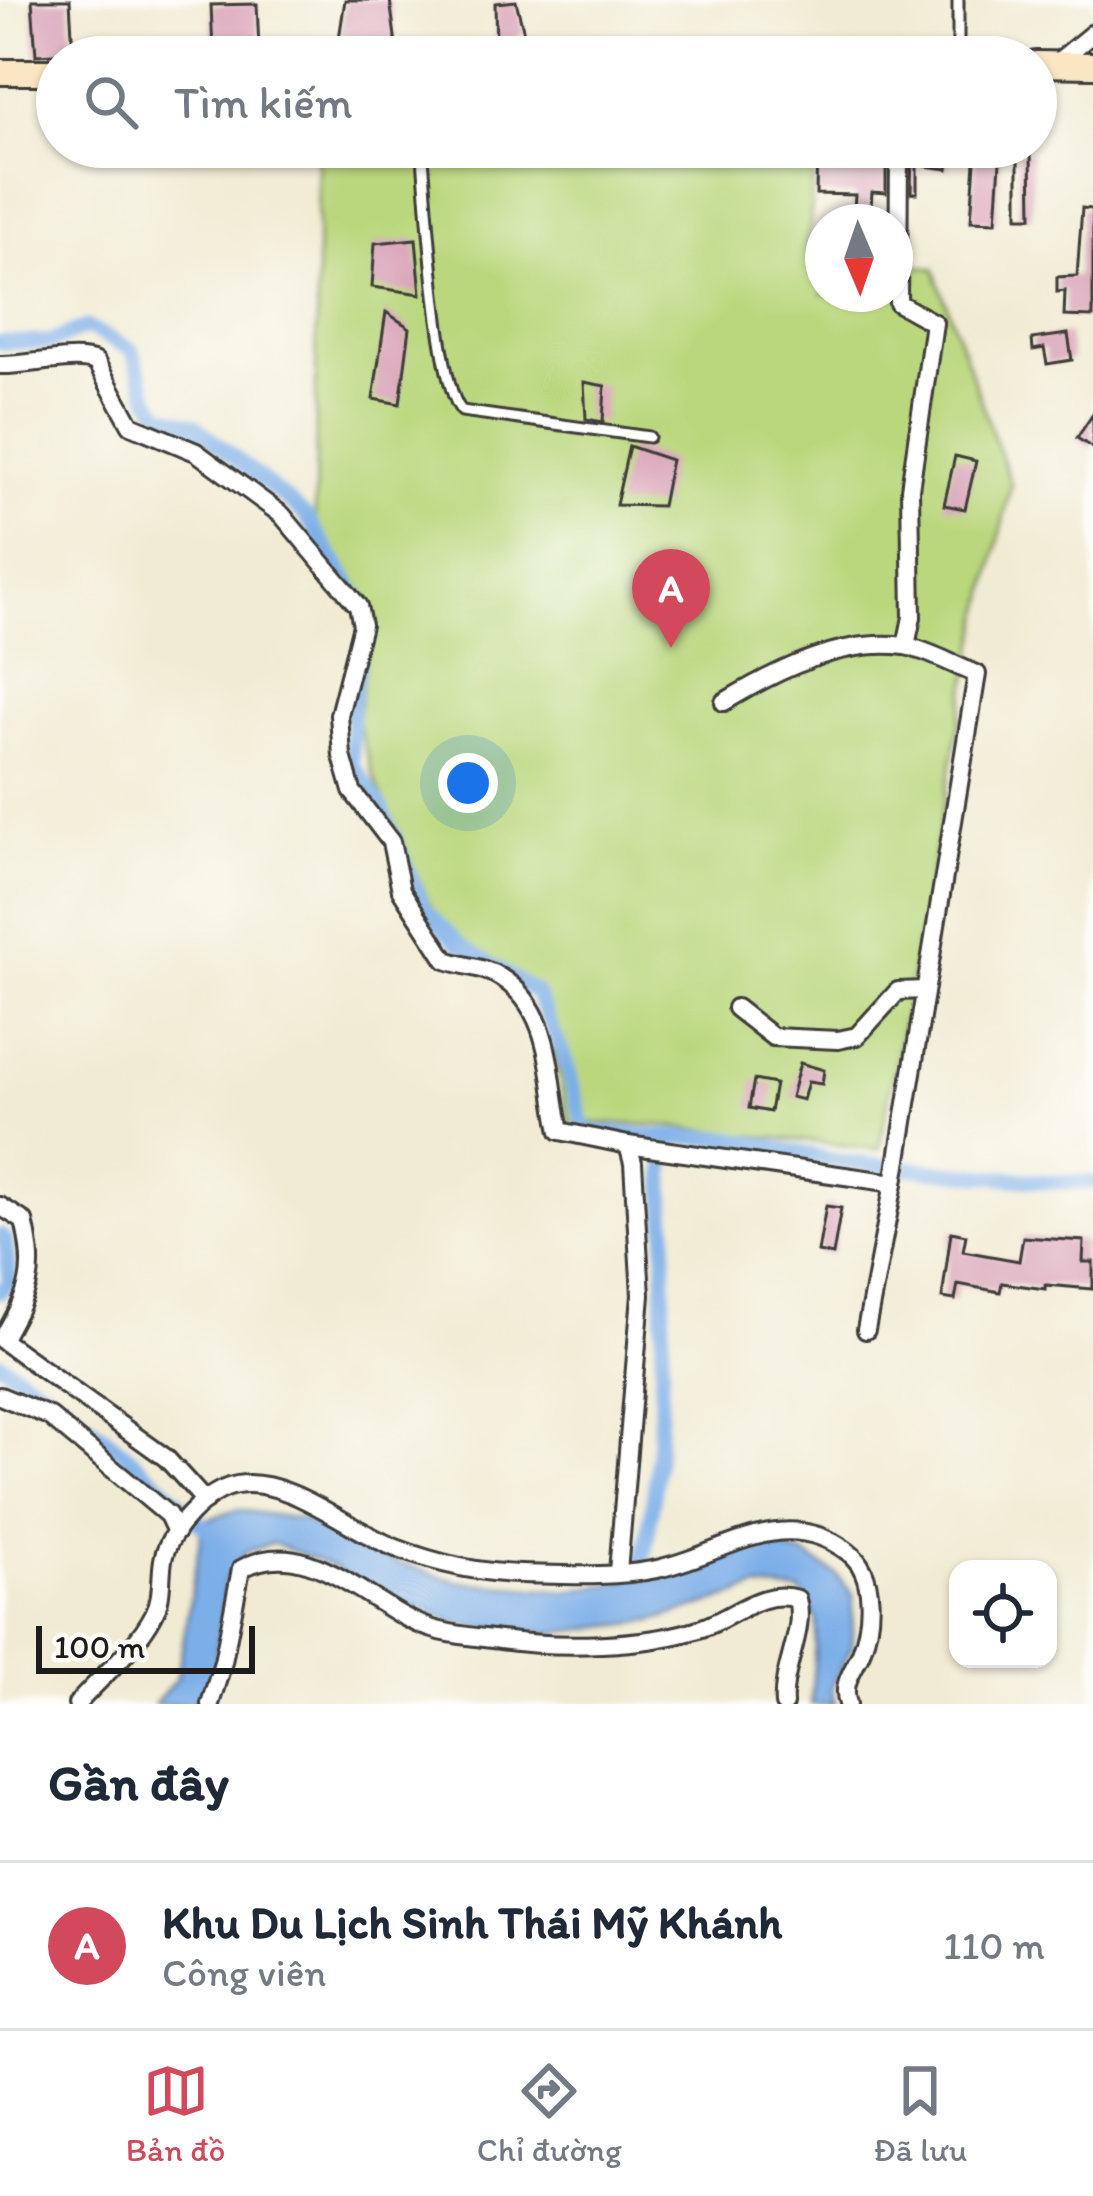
<!DOCTYPE html>
<html lang="vi">
<meta charset="utf-8">
<style>
:root{--surface:#fff;--page:#f2f2f3;--text:#1f2937;--muted:#747a83;--line:#e0e1e3;--accent:#d1495b}
body{margin:0;font-family:Itim,sans-serif;background:var(--page);color:var(--text)}
.controls{position:absolute;right:36px;bottom:36px;display:grid;overflow:hidden;border-radius:24px;box-shadow:0 3px 9px #0004}
.controls button{width:108px;height:108px;display:grid;place-items:center;padding:0;border:0;border-bottom:3px solid var(--line);background:var(--surface);color:var(--text);font:60px sans-serif}
.compass{position:absolute;left:805px;top:204px;width:108px;height:108px;border-radius:50%;background:var(--surface);box-shadow:0 3px 9px #0004;rotate:178deg}
.scale{position:absolute;left:36px;bottom:30px;width:219px;box-sizing:border-box;padding-left:12px;border:6px solid #1c1c1c;border-top:0;font-size:33px;line-height:42px;white-space:nowrap;color:#1c1c1c;-webkit-text-stroke:9px #fdfcf7;paint-order:stroke}
.you{position:absolute;left:468px;top:783px;width:42px;height:42px;margin:-30px;border:9px solid #fff;border-radius:50%;background:#1a73e8;box-shadow:0 0 0 18px #1a73e833}
.badge{display:grid;place-items:center;width:78px;height:78px;border-radius:50%;background:var(--accent);color:#fff;font-size:39px;font-weight:700}
.pin{position:absolute;translate:-50% -99px;filter:drop-shadow(0 3px 6px #0008)}
.pin::after{content:'';position:absolute;top:63px;width:42px;height:36px;background:inherit;clip-path:polygon(0 0,100% 0,50% 100%)}
.list{margin:0;padding:0;list-style:none}
h2{display:flex;justify-content:space-between;align-items:center;height:156px;margin:0;padding:0 48px;font-size:51px}
h2 small{font-size:39px;font-weight:400;color:var(--muted)}
.list li{display:grid;grid-template-columns:78px 1fr auto;gap:36px;align-items:center;box-sizing:border-box;height:168px;padding:0 48px;border-top:3px solid var(--line)}
.list b{display:block;font-size:45px;white-space:nowrap}
.list p{margin:0;font-size:39px;white-space:nowrap;color:var(--muted)}
.list em{font-size:39px;font-style:normal;color:var(--muted)}
.icon{flex:none;width:66px;height:66px;fill:none;stroke:currentColor;stroke-width:2;stroke-linecap:round;stroke-linejoin:round}
.map{position:relative;flex:none;width:1093px;height:1704px;overflow:hidden}
.search{position:absolute;background:var(--surface);box-shadow:0 3px 9px #0004;left:36px;right:36px;top:36px;height:132px;display:flex;align-items:center;gap:30px;box-sizing:border-box;padding:0 42px;border-radius:66px;color:var(--muted);font-size:45px}
.sheet{height:324px;background:var(--surface)}
nav{display:flex;justify-content:space-around;align-items:center;box-sizing:border-box;height:168px;border-top:3px solid var(--line);background:var(--surface);font-size:33px;color:var(--muted)}
nav a{display:grid;justify-items:center;gap:6px}
nav .on{color:var(--accent)}
.map>svg:first-child{display:block}
.green{fill:#bad77d;stroke:#6b7a4c;stroke-width:3}
.water{fill:#7caee8;stroke:#4c6582;stroke-width:3}
.lines{fill:none;stroke-linecap:round;stroke-linejoin:round}
.canal{stroke:#7caee8;stroke-width:15}
.building{fill:#d9a3b8}
.lane-casing{stroke:#3c3b37;stroke-width:15}
.street-casing{stroke:#3c3b37;stroke-width:22}
.secondary-casing{stroke:#3c3b37;stroke-width:30}
.lane{stroke:#fff;stroke-width:9}
.street{stroke:#fff;stroke-width:16}
.secondary{stroke:#fbe6c4;stroke-width:24}
</style>
<div class="map">
<svg width="1093" height="1704" viewBox="0 0 1093 1704">
<rect width="100%" height="100%" fill="#fdfcf7"/>
<filter id="ink" filterUnits="userSpaceOnUse"><feTurbulence type="fractalNoise" baseFrequency=".00833" numOctaves="2"/><feDisplacementMap in="SourceGraphic" scale="24" xChannelSelector="R" yChannelSelector="G"/><feConvolveMatrix kernelMatrix="1 2 1 2 8 2 1 2 1" color-interpolation-filters="sRGB"/></filter>
<filter id="wash" filterUnits="userSpaceOnUse"><feTurbulence type="fractalNoise" baseFrequency=".004" numOctaves="4" result="noise"/><feDisplacementMap in="SourceGraphic" scale="48" xChannelSelector="R" yChannelSelector="G"/><feGaussianBlur stdDeviation="2.7" result="paint"/><feColorMatrix in="noise" values="0 0 0 0 0 0 0 0 0 0 0 0 0 0 0 0 0 1.4 0 .05"/><feComposite in="paint" operator="in"/></filter>
<g filter="url(#wash)">
<rect width="100%" height="100%" fill="#f1ebd3"/>
<polygon class="green" points="318,147 814,147 809,247 823,250 823,294 895,294 895,262 934,269 1011,485 966,687 879,1149 657,1125 569,1122 540,991 439,926 373,775 357,720 372,609 315,528"/>
<polygon class="water" points="237,1510 301,1519 359,1551 460,1582 567,1591 672,1574 760,1544 805,1555 836,1574 853,1595 852,1646 831,1688 835,1704 811,1704 817,1620 801,1592 758,1588 653,1621 552,1633 463,1625 369,1590 333,1567 272,1543 246,1552 227,1579 216,1662 201,1704 154,1704 177,1678 203,1521"/>
<g class="lines">
<g class="canal">
<polyline points="0,342 51,342 86,327 132,350 149,397 160,413 195,425 305,515 360,599"/>
<polyline points="359,663 352,704 352,764 382,808 425,910 463,947 536,993 565,1058 585,1131 672,1137"/>
<polyline points="0,1235 5,1241 10,1281 0,1292"/>
<path d="M0,1363C84,1415 145,1466 213,1536"/>
<path d="M638,1581C666,1471 660,1350 666,1238C667,1203 658,1168 672,1137L731,1138L843,1162L1052,1182H1093"/>
</g>
</g>
<g id="blocks">
<g class="building">
<polygon points="32,0 70,0 73,53 36,55"/>
<polygon points="345,0 390,0 396,44 338,45"/>
<polygon points="516,1 524,33 496,47 495,3"/>
<polygon points="257,4 259,49 213,51 211,5"/>
<polygon points="817,147 886,147 886,193 872,192 870,222 853,222 855,195 816,194"/>
<polygon points="952,147 948,169 917,165 917,193 911,193 912,149"/>
<polygon points="976,147 1001,147 996,222 971,221"/>
<polygon points="1018,153 1031,153 1032,217 1018,217"/>
<polygon points="1082,208 1093,209 1093,317 1064,316 1065,291 1057,292 1057,277 1077,276"/>
<polygon points="416,239 421,294 372,287 375,243"/>
<polygon points="386,312 410,328 400,404 373,399"/>
<polygon points="1068,334 1072,360 1047,364 1044,348 1033,350 1032,339"/>
<polygon points="584,382 605,386 603,422 586,419"/>
<polygon points="1093,414 1093,448 1077,438"/>
<polygon points="629,446 671,460 662,506 616,505"/>
<polygon points="955,456 976,461 965,509 944,505"/>
<polygon points="800,1063 824,1070 822,1084 808,1082 803,1100 791,1097"/>
<polygon points="754,1080 775,1084 770,1112 749,1108"/>
<polygon points="826,1206 841,1208 833,1255 818,1252"/>
<polygon points="951,1232 966,1235 963,1251 1019,1261 1023,1237 1084,1241 1083,1262 1093,1262 1093,1289 1045,1285 1045,1289 1002,1283 1000,1292 958,1284 955,1300 942,1298"/>
</g>
</g>
</g>
<g filter="url(#ink)">
<use href="#blocks" fill-opacity="0" stroke="#3c3b37" stroke-width="3"/>
<g class="lines">
<defs>
<g id="lane">
<polyline points="958,0 958,57"/>
<path d="M422,147C427,194 436,385 462,411L649,437"/>
</g>
<g id="street">
<polyline points="1054,65 1093,33"/>
<polyline points="899,147 898,303 934,323 910,489 912,617 906,646"/>
<path d="M0,365C28,366 74,353 96,362L131,425L196,452L282,515L358,606L362,625L339,715L342,756L352,791L391,842L401,890L446,960C465,967 482,966 500,977C554,1010 548,1079 560,1131L628,1145L633,1163L641,1295L618,1572"/>
<path d="M724,702C777,670 841,638 905,646C928,650 955,666 977,674L894,1183L866,1330"/>
<polyline points="736,1008 773,1037 838,1040 857,1036 898,991 925,990"/>
<polyline points="628,1145 894,1183"/>
<path d="M0,1206L24,1221C37,1276 29,1291 2,1340L166,1458L205,1501"/>
<polyline points="0,1396 49,1416 168,1515 176,1532"/>
<path d="M77,1704C102,1676 137,1647 154,1614C163,1597 160,1578 163,1560C168,1531 207,1490 237,1485C289,1476 350,1531 396,1548C435,1563 479,1573 521,1574C566,1575 613,1578 657,1569C722,1556 783,1502 848,1552C877,1574 872,1623 861,1653C853,1672 841,1683 848,1704"/>
<path d="M210,1704L223,1662L241,1569C308,1531 369,1607 427,1627C448,1635 477,1637 500,1640C559,1648 645,1647 702,1628C734,1617 762,1588 797,1599C806,1631 781,1669 784,1704"/>
</g>
<g id="secondary">
<polyline points="1036,64 1093,65"/>
<polyline points="0,72 57,72"/>
</g>
</defs>
<use href="#lane" class="lane-casing"/>
<use href="#street" class="street-casing"/>
<use href="#secondary" class="secondary-casing"/>
<use href="#lane" class="lane"/>
<use href="#street" class="street"/>
<use href="#secondary" class="secondary"/>
</g>
</g>
</svg>
<div class="controls">
<button><svg class="icon" aria-label="locate" viewBox="0 0 24 24"><circle cx="12" cy="12" r="6"/><path d="M12 2v4M12 18v4M2 12h4M18 12h4"/></svg></button>
</div>
<svg class="compass" viewBox="-18 -18 36 36"><path d="M0-13l5 13h-10z" fill="#e53935"/><path d="M0 13l5-13h-10z" fill="#747a83"/></svg>
<div class="scale">100 m</div>
<div class="you"></div>
<div class="pin badge" style="left:671px;top:648px">A</div>
<div class="search"><svg class="icon" aria-label="search" viewBox="0 0 24 24"><circle cx="10" cy="10" r="6"/><path d="M15 15l6 6"/></svg>Tìm kiếm</div>
</div>
<section class="sheet">
<h2>Gần đây<small></small></h2>
<ul class="list">
<li><span class="badge">A</span><div><b>Khu Du Lịch Sinh Thái Mỹ Khánh</b><p>Công viên</p></div><em>110 m</em></li>
</ul>
</section>
<nav>
<a class="on"><svg class="icon" aria-label="map" viewBox="0 0 24 24"><path d="M3 6l6-2 6 2 6-2v14l-6 2-6-2-6 2zM9 4v14M15 6v14"/></svg>Bản đồ</a>
<a><svg class="icon" aria-label="directions" viewBox="0 0 24 24"><path d="M12 3l9 9-9 9-9-9zM9 14v-3h6M13 9l2 2-2 2"/></svg>Chỉ đường</a>
<a><svg class="icon" aria-label="saved" viewBox="0 0 24 24"><path d="M7 4h10v16l-5-4-5 4z"/></svg>Đã lưu</a>
</nav>
